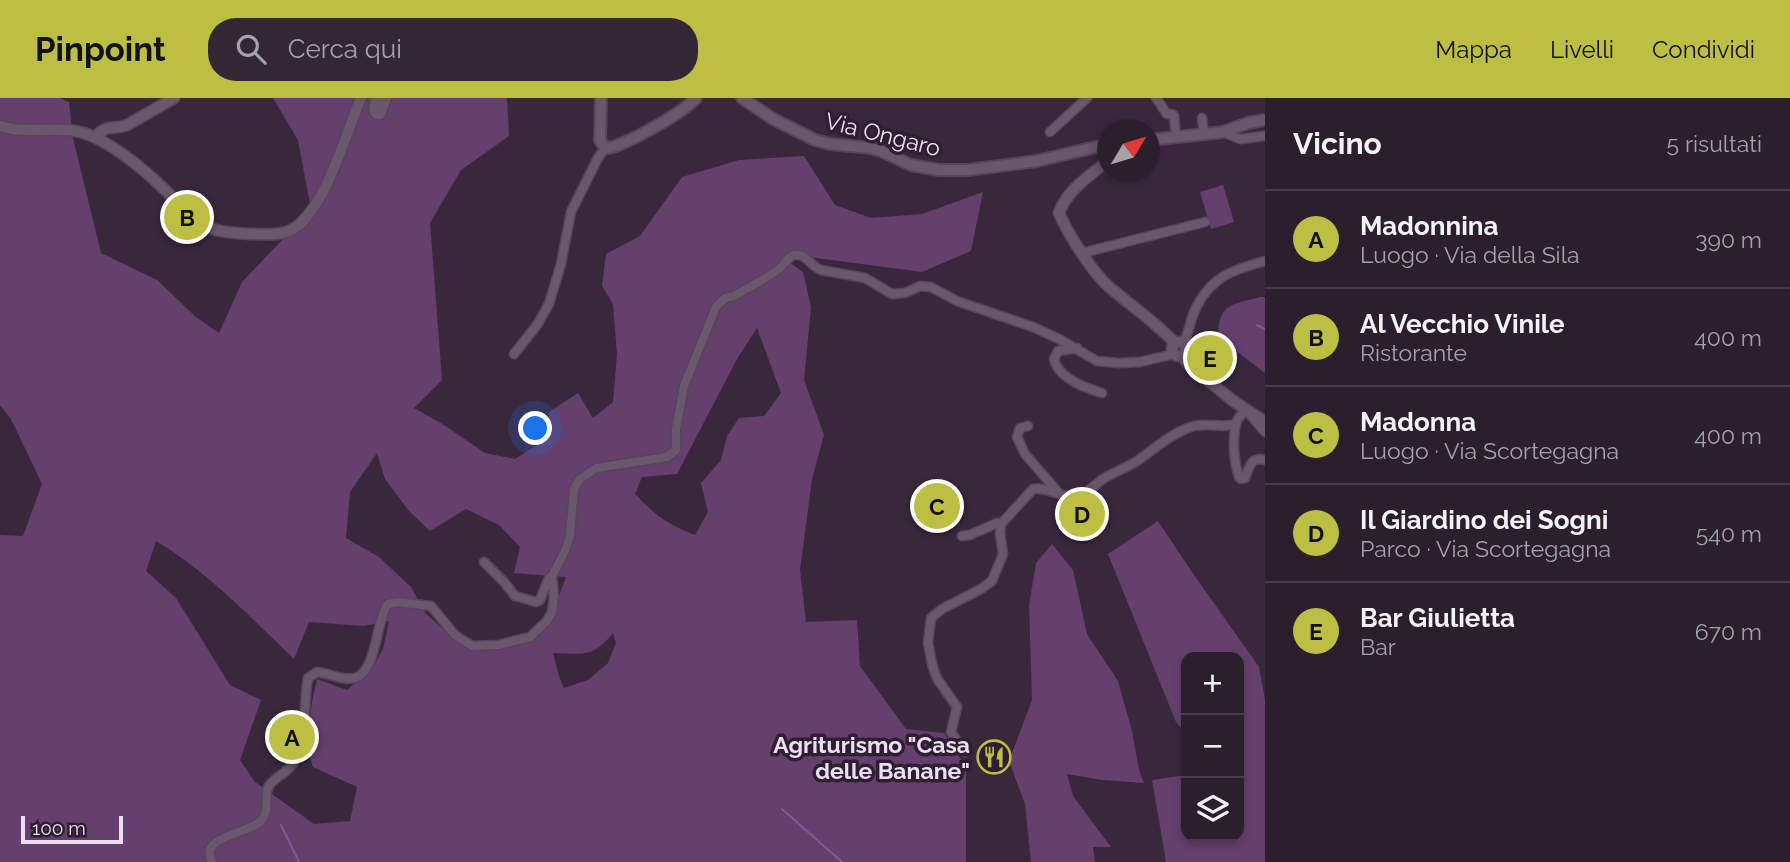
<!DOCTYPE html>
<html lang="it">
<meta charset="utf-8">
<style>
:root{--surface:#2b1e2d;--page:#332735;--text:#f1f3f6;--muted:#a6a2aa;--line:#473c49;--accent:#bcbf43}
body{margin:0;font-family:Raleway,sans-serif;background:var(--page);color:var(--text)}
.controls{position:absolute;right:21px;bottom:21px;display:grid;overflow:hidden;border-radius:14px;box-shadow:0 4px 10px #0003}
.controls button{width:63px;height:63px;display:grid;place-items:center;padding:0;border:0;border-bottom:2px solid var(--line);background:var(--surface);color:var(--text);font:35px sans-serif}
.compass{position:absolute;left:1097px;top:21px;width:63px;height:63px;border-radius:50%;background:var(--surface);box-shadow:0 4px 10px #0003;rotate:52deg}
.scale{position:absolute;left:21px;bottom:18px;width:102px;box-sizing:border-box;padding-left:7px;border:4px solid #ece0ee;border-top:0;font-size:19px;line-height:24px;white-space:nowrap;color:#ece0ee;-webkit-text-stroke:5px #2e1e32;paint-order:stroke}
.you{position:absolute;left:536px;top:331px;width:24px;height:24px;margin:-18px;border:5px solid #fff;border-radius:50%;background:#1a73e8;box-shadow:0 0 0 10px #1a73e833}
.badge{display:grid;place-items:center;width:46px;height:46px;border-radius:50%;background:var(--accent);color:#111;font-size:23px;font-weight:700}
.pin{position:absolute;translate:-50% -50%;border:4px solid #fff;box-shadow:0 2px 7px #0006}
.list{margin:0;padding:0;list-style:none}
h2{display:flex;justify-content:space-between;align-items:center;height:91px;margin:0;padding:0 28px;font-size:30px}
h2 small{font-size:23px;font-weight:400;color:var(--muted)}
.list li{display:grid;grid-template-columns:46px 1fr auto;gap:21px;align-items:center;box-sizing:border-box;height:98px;padding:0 28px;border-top:2px solid var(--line)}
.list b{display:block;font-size:26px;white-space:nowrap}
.list p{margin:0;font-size:23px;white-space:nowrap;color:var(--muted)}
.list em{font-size:23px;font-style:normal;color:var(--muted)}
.icon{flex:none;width:38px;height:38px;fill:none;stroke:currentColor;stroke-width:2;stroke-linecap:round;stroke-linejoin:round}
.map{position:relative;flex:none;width:1265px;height:764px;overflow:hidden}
header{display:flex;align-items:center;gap:42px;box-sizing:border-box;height:98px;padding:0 35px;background:var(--accent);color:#111}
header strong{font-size:33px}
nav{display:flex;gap:38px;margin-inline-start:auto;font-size:24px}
.search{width:490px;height:63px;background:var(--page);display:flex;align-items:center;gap:18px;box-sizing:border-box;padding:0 24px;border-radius:28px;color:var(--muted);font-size:26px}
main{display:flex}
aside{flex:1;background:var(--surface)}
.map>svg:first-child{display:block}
.green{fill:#653f6d;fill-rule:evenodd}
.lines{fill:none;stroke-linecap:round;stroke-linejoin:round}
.stream{stroke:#8a5794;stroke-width:2}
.minor-casing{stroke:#554658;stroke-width:11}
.tertiary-casing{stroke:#554658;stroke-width:13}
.secondary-casing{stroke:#554658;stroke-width:14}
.minor{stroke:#6a576e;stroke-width:8}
.tertiary{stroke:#6a576e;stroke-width:10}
.secondary{stroke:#6a576e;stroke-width:10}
.labels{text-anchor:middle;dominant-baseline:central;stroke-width:7;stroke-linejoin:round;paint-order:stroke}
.street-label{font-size:23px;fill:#ece0ee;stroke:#2e1e32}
.poi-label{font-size:23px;font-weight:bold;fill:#ece0ee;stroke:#2e1e32;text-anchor:end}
</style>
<header>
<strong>Pinpoint</strong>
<div class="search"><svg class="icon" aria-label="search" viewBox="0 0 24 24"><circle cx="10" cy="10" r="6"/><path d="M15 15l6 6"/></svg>Cerca qui</div>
<nav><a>Mappa</a><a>Livelli</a><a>Condividi</a></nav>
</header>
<main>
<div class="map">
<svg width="1265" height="764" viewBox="0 0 1265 764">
<rect width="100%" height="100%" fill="#39283c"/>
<g class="green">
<path d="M0,0H60L69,4L73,40L101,155L157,182L196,219L219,235L242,184L284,140L310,106L298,42L273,0H507L509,38L461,72L430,125L442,282L414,310L444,327L485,355L515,361L547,341L549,314L578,295L593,320L613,304L617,256L613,206L602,188L606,156L640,138L682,79L739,62L804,58L835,107L871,120L922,116L983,94L971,153L922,174L794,157L792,166L803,174L811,209L804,282L824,337L812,381L800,472L806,524L857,522L860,568L906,631L944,635L966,669V764H0V437L23,438L42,386L11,321L0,307ZM757,230L781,295L764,318L739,320L727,338L721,362L701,385L708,414L695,437C667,426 656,418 635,396L642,379L677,376L737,261ZM377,355L385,381L409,413L430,433L466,411L499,427L520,449L514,475L566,479L551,519L537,538L465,550L426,516L411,489L379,459L346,440L350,394ZM156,443C208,474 251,520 294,561L309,524L364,528L389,523L383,551L373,569L347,592L317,581L312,604L307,652L313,669L357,689L350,723L314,726L255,684L240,662L261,602L230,587L176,500L146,473ZM613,535L616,545L608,565L588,582L564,590L559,578L553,555C583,556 593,560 613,535Z"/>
<polygon points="1223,87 1234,124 1211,131 1200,94"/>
<path d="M1260,199H1265V275L1231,249L1218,234C1220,204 1236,206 1260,199Z"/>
<polygon points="1158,423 1192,474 1259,569 1265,602 1265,764 1166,764 1152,682 1186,677 1186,738 1239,738 1239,559 1186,559 1186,636 1176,624 1108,456"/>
<polygon points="1052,446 1073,472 1087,536 1118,583 1132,633 1139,672 1144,685 1102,682 1067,676 1073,698 1111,749 1093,749 1095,764 1031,764 1025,706 1009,663 1032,602 1029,507 1036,465"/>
</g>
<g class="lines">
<g class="stream">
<polyline points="1257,227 1265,231"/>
<polyline points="782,711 842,764"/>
<polyline points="281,727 299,764"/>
</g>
<defs>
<g id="minor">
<polyline points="1156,0 1167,16 1172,16 1174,18 1176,38"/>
<polyline points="1202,20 1204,35"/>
<polyline points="1050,34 1087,0"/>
<polyline points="1223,34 1240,41 1265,38"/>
<polyline points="1082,155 1205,124"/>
<path d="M1184,245C1189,233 1191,219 1197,208C1212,178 1235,171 1265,163"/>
<path d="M1077,250L1058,253L1054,261C1058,280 1085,290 1102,295"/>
<polyline points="514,256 537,227 549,206 561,166 571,114 598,60 605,50"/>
<polyline points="1028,328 1020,330 1017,339 1025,356 1058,394"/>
<path d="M1265,334L1246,312C1242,316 1237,320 1236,326C1232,342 1234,364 1239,379L1241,381L1245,380C1250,369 1250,358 1265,362"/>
<polyline points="962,438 970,437 997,425 1001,426"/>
<polyline points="484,464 504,484 515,498 536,504 540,502 549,480 552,478"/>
<path d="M965,654L951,634L957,609L938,582L933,570L928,545L931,520L942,511L981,491L992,483L1003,456L1000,435L1001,426L1033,391C1049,388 1064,403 1081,397C1089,393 1096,386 1103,381C1114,374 1126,370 1137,363C1153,352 1169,337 1188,330C1204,323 1220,331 1236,326"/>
<path d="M212,764C197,738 250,736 262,722C270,712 264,701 268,690C271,682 281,678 287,672C291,669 294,664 297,659C308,640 303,603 308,580L317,574C329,575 342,583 355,580C377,574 376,521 388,506L397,504L431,508L455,537L472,548L498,547L530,539L547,523L552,514L554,498L552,478L565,453L570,438L574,391L579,382L596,370L667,359L676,352V331L684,288L716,209L725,200L734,198C747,190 771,179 781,169C787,164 789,155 799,157C807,158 812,169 821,172L865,180L892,196L905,195L920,188L931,189L957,203L1033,229L1059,241L1097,263L1118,265L1140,264L1174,256"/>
</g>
<g id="tertiary">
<path d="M377,0C375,6 372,12 377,16H380L386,0"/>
<path d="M0,28C8,30 18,32 26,32C49,33 72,28 94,39C119,51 142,70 162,89C175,101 186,115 201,125C214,135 236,135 252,136C264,136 277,138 289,133C324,118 346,34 361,0"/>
<path d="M95,39C110,24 112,33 127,27L174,0"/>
<path d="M1108,63C1089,78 1067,92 1059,115C1068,136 1091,172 1108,188C1130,207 1154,223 1175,245"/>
<circle cx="1179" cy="251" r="7"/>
<polyline points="1182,258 1189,267 1232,302 1265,324"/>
</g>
<g id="secondary">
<path d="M601,0L600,42L605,50H609C629,45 683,15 696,0"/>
<polyline points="742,0 773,21 815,42 830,46 871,50 881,53 911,67 939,72 968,72 1037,63 1108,46"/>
<polyline points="1150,42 1223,34 1248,25 1265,22"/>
</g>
</defs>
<use href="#minor" class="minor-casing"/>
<use href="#tertiary" class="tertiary-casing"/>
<use href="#secondary" class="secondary-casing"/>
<use href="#minor" class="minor"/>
<use href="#tertiary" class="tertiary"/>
<use href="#secondary" class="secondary"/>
</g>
<defs>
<symbol id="restaurant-ring" viewBox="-11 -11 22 22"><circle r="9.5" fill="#2e1e32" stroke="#bcbf43" stroke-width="1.5"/><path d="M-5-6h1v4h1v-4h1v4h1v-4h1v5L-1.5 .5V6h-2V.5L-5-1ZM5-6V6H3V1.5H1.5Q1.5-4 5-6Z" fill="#bcbf43"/></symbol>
</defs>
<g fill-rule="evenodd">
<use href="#restaurant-ring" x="975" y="640" width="38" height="38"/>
</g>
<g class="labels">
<g class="street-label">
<text transform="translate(883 36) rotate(14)">Via Ongaro</text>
</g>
<g class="poi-label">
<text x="970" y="646">Agriturismo "Casa<tspan x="970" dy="26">delle Banane"</tspan></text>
</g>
</g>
</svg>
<div class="controls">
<button>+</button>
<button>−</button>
<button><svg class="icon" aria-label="layers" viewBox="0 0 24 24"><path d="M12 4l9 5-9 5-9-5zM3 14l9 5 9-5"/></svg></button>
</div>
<svg class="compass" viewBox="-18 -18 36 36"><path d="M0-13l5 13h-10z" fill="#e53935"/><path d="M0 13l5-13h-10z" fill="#a6a2aa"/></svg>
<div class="scale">100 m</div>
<div class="you"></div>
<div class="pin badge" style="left:292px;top:639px">A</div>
<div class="pin badge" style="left:187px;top:119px">B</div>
<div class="pin badge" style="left:937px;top:408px">C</div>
<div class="pin badge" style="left:1082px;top:416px">D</div>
<div class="pin badge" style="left:1210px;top:260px">E</div>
</div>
<aside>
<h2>Vicino<small>5 risultati</small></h2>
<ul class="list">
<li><span class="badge">A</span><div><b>Madonnina</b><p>Luogo · Via della Sila</p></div><em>390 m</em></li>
<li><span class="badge">B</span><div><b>Al Vecchio Vinile</b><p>Ristorante</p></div><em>400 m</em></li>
<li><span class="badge">C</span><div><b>Madonna</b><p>Luogo · Via Scortegagna</p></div><em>400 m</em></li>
<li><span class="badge">D</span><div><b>Il Giardino dei Sogni</b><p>Parco · Via Scortegagna</p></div><em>540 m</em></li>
<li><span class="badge">E</span><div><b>Bar Giulietta</b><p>Bar</p></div><em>670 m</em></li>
</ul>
</aside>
</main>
